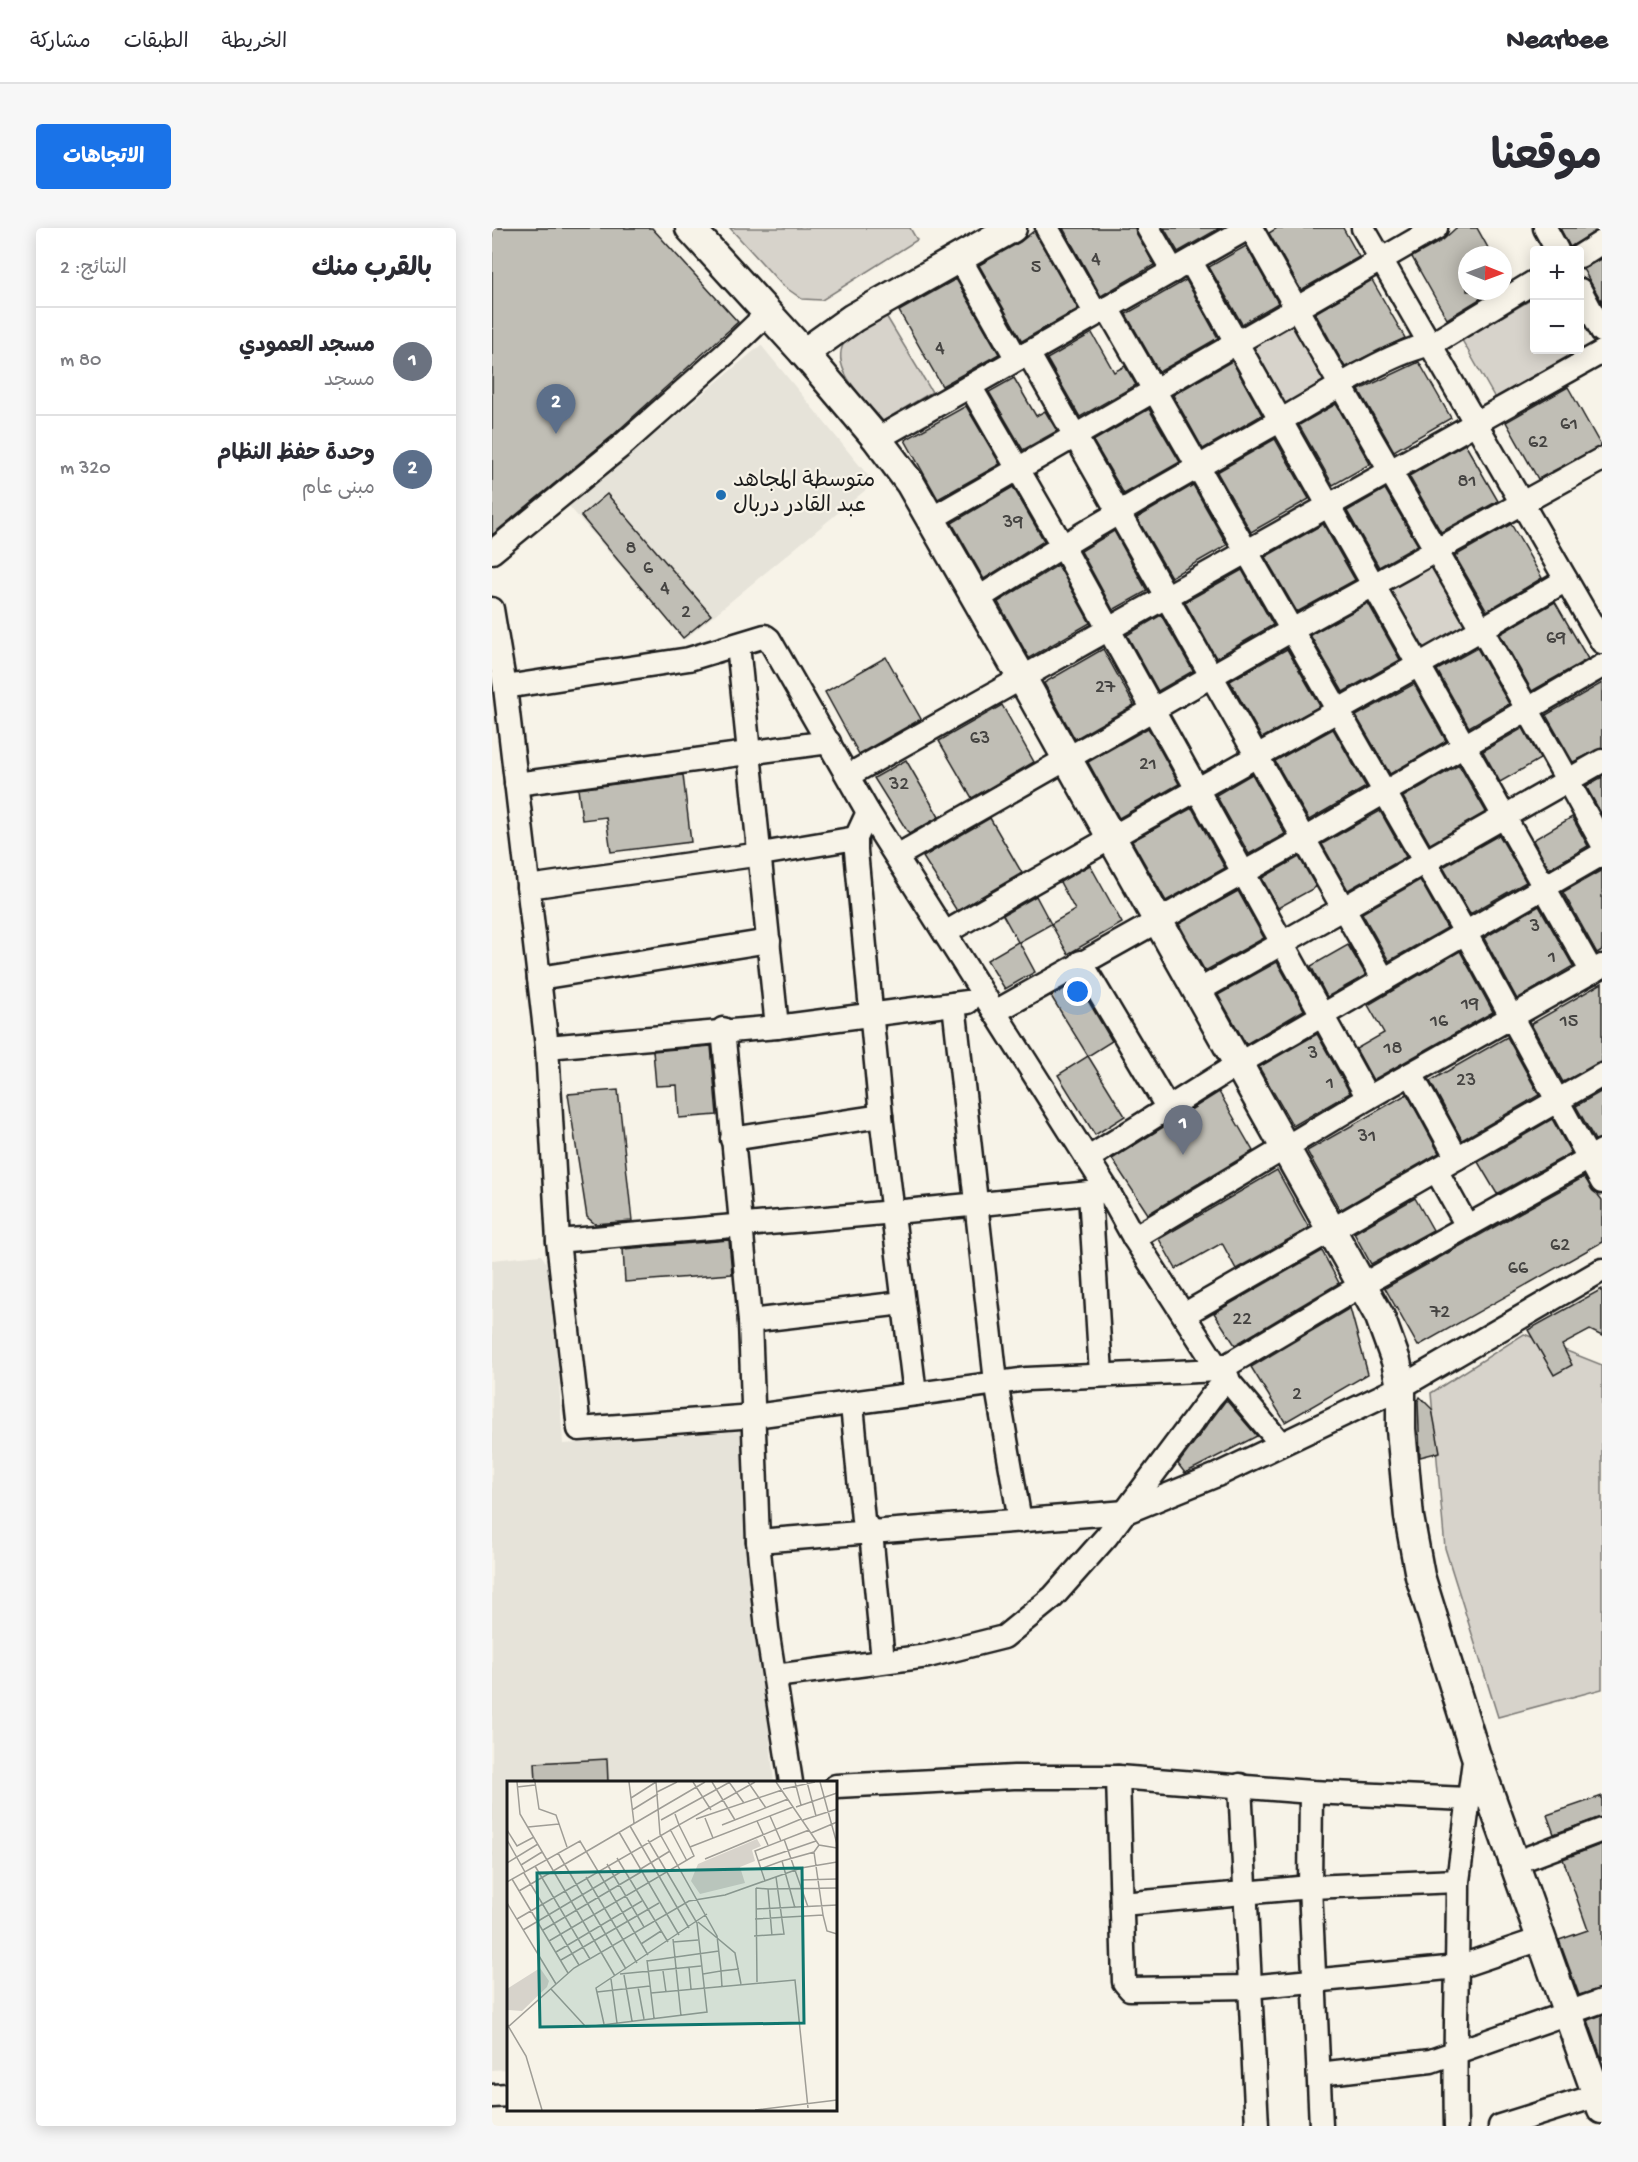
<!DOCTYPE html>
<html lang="ar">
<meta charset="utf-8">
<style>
:root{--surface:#fff;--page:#f7f7f7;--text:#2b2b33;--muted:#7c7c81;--line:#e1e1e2;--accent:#1a73e8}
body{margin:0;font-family:"Gochi Hand","Playpen Sans Arabic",sans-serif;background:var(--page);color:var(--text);direction:rtl}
.controls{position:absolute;right:18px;top:18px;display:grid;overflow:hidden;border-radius:6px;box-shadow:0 3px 15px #0003}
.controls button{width:54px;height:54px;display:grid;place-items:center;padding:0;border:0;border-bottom:2px solid var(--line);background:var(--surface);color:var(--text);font:30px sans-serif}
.compass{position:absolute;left:966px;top:18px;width:54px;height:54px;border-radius:50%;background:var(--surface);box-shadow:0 3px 15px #0003;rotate:91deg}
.you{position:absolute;left:586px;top:764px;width:21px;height:21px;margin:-15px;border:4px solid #fff;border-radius:50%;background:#1a73e8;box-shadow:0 0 0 9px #1a73e833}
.badge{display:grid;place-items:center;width:39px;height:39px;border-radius:50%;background:var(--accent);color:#fff;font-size:20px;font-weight:700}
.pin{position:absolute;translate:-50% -50px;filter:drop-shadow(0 2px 3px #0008)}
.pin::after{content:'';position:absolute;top:32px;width:21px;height:18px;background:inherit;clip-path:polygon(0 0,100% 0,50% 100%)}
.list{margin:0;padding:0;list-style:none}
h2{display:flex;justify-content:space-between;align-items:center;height:78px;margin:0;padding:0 24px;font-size:26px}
h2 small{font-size:20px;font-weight:400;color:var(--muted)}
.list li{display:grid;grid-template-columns:39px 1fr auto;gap:18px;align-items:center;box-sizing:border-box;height:108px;padding:0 24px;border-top:2px solid var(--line)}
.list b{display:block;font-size:22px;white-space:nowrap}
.list p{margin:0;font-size:20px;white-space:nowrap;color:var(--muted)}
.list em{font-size:20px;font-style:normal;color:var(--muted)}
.map{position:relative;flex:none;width:1110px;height:1898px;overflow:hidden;direction:ltr;border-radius:6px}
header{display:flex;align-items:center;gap:36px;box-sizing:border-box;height:84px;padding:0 30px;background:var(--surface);border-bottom:2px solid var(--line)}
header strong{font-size:28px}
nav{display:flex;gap:33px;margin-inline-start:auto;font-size:21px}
.intro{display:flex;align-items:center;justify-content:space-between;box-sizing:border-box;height:144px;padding:0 36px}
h1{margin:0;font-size:42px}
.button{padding:15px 27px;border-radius:6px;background:var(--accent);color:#fff;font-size:21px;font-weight:700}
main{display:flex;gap:36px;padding:0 36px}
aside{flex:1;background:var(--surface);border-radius:6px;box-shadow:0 3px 15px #0003}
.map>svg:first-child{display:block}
.built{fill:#e6e3d9}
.green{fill:#d7d3cb;stroke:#7a7874;stroke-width:1.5}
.building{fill:#c0beb5;stroke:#1c1c1c;stroke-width:1.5}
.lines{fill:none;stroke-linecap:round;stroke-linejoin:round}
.minor-casing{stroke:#1c1c1c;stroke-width:27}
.major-casing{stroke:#1c1c1c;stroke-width:33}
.minor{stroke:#f7f3e8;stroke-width:22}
.major{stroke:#f7f3e8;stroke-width:28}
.poi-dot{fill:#1f6fb2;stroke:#f7f3e8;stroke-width:2}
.labels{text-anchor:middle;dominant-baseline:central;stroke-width:4.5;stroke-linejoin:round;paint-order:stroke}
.number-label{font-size:20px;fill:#454442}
.poi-label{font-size:22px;fill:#1c1c1c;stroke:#f7f3e8;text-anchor:start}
.inset-road{fill:none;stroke:#9f9d96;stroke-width:1.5}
.view{fill:#0f766e;fill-opacity:0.15;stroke:#0f766e;stroke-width:3}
.inset-edge{fill:none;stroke:#1c1c1c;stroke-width:3}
</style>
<header>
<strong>Nearbee</strong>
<nav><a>الخريطة</a><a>الطبقات</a><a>مشاركة</a></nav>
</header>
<div class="intro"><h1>موقعنا</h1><a class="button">الاتجاهات</a></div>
<main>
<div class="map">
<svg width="1110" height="1898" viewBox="0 0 1110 1898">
<rect width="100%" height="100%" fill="#f7f3e8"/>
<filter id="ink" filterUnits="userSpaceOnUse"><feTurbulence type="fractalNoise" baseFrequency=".0167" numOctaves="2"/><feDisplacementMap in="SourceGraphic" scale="12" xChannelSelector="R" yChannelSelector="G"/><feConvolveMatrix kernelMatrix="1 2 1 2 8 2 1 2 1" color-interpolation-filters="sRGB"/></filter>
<g filter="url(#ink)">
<g class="built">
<polygon points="269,117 382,255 192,412 77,278"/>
<polygon points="49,1027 60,1043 71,1216 248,1203 282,1554 16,1554 16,1841 0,1842 0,1032"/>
</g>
<g class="green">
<polygon points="238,0 418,0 425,12 330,72 310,71 290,57"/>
<polygon points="1042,70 1042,122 1087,122 1003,170 970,112"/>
<path d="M390,81L440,164L391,193C375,173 337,142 352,115C359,102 379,90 390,81Z"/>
<polygon points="802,95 836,156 795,179 761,118"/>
<polygon points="938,337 974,398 933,422 898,361"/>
<polygon points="1032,1106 1110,1137 1110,1461 1006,1489 953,1320 939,1165"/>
</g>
<g class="building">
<polygon points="0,0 160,0 246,94 119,209 0,307"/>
<polygon points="571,0 643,0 662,37 609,68"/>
<polygon points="672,0 728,0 686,24"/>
<polygon points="785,0 851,0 867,29 809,62 777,5"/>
<polygon points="964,0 985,0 1000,27 975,27 975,63 1001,63 955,91 920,29 951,12"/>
<polygon points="1068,0 1110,0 1110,1 1078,19"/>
<polygon points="542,3 586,81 530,113 487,37 528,14"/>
<polygon points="754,18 786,75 750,96 717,39"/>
<polygon points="1110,30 1110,74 1091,41"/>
<polygon points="464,51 507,126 450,158 407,83"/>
<polygon points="694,52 726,110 667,144 634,86"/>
<polygon points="880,52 913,110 853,139 823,85"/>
<polygon points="600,105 622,144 633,138 644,157 588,189 555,131"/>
<polygon points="740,133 770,187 711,221 681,167"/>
<polygon points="927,134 959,190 902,223 867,162"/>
<polygon points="522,150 544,188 553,183 565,203 531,222 497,164"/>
<polygon points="1076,159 1109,218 1046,251 1014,194"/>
<polygon points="844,176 878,236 841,257 807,197"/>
<polygon points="474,178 508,236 446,271 413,212"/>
<polygon points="657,181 688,234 632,266 601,213"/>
<polygon points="783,211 817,271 759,304 725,244"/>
<polygon points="973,216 1006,273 949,304 917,248"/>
<polygon points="701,257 735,317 679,349 645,290"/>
<polygon points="521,259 552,313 492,351 460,295"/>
<polygon points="893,261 926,317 887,339 855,283"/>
<polygon points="115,266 219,387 191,410 89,288"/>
<polygon points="831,296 863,352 805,384 773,329"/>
<polygon points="1019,296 1050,350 995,383 963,328"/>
<polygon points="622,303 655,363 621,382 589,323"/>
<polygon points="566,337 598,395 537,430 506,374"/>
<polygon points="750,342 781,397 724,430 693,374"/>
<polygon points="1063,374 1096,431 1040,463 1008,406"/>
<polygon points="876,375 908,432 851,464 818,407"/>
<polygon points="669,387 701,443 666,463 635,407"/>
<polygon points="985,420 1017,476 977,499 945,442"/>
<polygon points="611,421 642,477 583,511 552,455"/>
<polygon points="795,421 828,478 770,510 738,453"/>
<polygon points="394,429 429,491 367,526 333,464"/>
<polygon points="1110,455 1110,520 1081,534 1054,487"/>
<polygon points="922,456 954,513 898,546 864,488"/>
<polygon points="510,477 542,534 480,570 447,513"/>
<polygon points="656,500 687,556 627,590 596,534"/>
<polygon points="1031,500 1048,531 1008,554 991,523"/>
<polygon points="841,501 874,559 817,592 783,533"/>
<polygon points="414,532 447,589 417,606 382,550"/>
<polygon points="967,537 994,584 938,616 911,569"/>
<polygon points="760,546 793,606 757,626 724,567"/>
<polygon points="191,547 199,614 119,624 114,589 90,592 86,561"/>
<polygon points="1110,549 1110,587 1094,558"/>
<polygon points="700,580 733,640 674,673 640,613"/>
<polygon points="888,583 914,629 856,662 830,616"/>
<polygon points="1080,589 1096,618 1057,641 1041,612"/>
<polygon points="498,590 530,645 465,683 431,629"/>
<polygon points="1007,607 1034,654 978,686 951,639"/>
<polygon points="807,629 824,659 786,680 770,650"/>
<polygon points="598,637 630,695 576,726 559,696 527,714 543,744 513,761 495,732 526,714 511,687 544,668 559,696 583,682 568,654"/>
<polygon points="1110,642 1110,722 1105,725 1071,664"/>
<polygon points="928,652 955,700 897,733 870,685"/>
<polygon points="746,663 772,710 713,743 687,696"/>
<polygon points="1047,678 1081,738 1025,771 992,710"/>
<polygon points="856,717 874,747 835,769 819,738"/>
<polygon points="968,723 1001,784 881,852 864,821 892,805 876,777"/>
<polygon points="785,734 812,782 754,816 726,767"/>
<polygon points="585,754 620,813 596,828 559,768"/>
<polygon points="1110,755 1110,834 1071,854 1039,796"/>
<polygon points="825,806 858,865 801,898 767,839"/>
<polygon points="1015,809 1047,867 970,912 938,853"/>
<polygon points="219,818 225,887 187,890 185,857 164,858 161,823"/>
<polygon points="596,828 633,888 603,907 566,847"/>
<polygon points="126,862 140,993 103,996 95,989 76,866"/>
<polygon points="1110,863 1110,910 1103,912 1084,878"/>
<polygon points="727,864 761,923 656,986 620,931"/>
<polygon points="915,866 947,925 848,982 815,923"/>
<polygon points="1060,891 1079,925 1005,966 986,934"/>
<polygon points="785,942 817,1000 744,1041 730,1015 684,1041 667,1011"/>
<polygon points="1092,949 1110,972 1110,1014 926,1118 893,1060"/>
<polygon points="923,970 941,1002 879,1036 862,1005"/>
<polygon points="237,1012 240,1046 133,1054 131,1021"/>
<polygon points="830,1023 847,1055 743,1117 722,1085"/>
<polygon points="1110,1061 1110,1108 1098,1102 1070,1117 1080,1137 1062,1147 1036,1102"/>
<polygon points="858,1080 876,1146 793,1194 759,1139"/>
<polygon points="928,1169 940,1181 948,1224 928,1229 926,1173"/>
<polygon points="734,1172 765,1208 693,1245 686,1236"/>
<polygon points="115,1531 116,1554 44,1554 43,1535"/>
<polygon points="1110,1568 1110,1589 1062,1606 1055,1587"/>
<polygon points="1110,1616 1110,1760 1087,1767 1067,1712 1096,1702 1071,1631"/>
<polygon points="1110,1787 1110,1832 1096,1792"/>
</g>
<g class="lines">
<defs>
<g id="minor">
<polyline points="555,0 604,86"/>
<polyline points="656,0 681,43"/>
<path d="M759,0C874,206 997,408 1110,615"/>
<polyline points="871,0 1110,414"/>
<polyline points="1053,0 1065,22"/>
<polyline points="1088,28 1110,14"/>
<polyline points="467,29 525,131"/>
<polyline points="699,34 1100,744"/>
<polyline points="1088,62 1110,103"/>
<polyline points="615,80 973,704 1110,954"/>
<polyline points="536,125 892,752"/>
<polyline points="478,158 570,317 876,870"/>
<polyline points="385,211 756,0"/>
<polyline points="439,291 944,0"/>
<polyline points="0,324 128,219 233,126 276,85"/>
<path d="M484,372C586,306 692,247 798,187C839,164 896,125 940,116L1042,54"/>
<polyline points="0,381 13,459 55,819 66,1013 87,1201 262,1188 535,1151 727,1142 870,1057 1110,923"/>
<polyline points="246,417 285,799"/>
<polyline points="13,459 197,431 273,408 277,411 376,584 616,963 642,1010 727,1142 789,1216"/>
<polyline points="357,547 1110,124"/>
<polyline points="24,556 337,514"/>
<polyline points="376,584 364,610 364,623 389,888 423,1166"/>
<polyline points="405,628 800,402 1110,231"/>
<polyline points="36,659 269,626 364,610"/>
<path d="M453,705C658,585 869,473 1074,352"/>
<polyline points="589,734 675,879"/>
<polyline points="47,750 277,713"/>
<polyline points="706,763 1110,533"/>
<polyline points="462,776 504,1154 528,1293"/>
<polyline points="503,784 812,611 1110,438"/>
<polyline points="231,801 258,1093 266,1313 275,1401 299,1554"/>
<polyline points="55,819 285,799 476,774"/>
<polyline points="919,846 965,930"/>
<polyline points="240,911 389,888"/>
<polyline points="595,931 746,836 1110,626"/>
<polyline points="944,942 975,998"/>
<polyline points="598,965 609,1146"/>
<polyline points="642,1010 876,870 1110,738"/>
<path d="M66,1013C250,997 433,983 616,963"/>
<polyline points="693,1086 1110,847"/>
<polyline points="258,1093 411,1075"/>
<polyline points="360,1177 371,1292 379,1304 634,1284 725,1247 909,1159 1110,1042"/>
<polyline points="266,1313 379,1304 391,1433"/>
<polyline points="283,1448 436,1428 512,1409 561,1369 615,1308 719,1169 736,1150"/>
<polyline points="626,1549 632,1754 638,1761 757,1759 966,1739 1049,1711"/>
<polyline points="748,1557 765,1898"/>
<polyline points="344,1558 522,1549 626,1549 819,1564 975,1571"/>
<polyline points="819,1564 818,1659 829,1898"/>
<polyline points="1022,1635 1110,1602"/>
<polyline points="630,1676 818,1659 966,1653 983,1525"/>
<polyline points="827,1846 939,1833 1110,1773"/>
<polyline points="0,1868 16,1867"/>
<path d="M964,1898C962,1816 966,1735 966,1653"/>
<polyline points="1008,1898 1110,1866"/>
</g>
<g id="major">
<polyline points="198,0 312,125 385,211 418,255 530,450 888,1089 904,1133 909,1159 909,1201 917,1289 928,1348 983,1525 1110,1881"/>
<polyline points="312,125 361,90 520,0"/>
</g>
</defs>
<use href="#minor" class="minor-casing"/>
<use href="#major" class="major-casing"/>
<use href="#minor" class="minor"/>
<use href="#major" class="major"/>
</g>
</g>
<circle class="poi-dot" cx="229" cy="267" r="6"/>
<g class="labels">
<g class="number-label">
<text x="604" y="32">4</text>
<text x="544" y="40">5</text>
<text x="448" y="121">4</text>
<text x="1077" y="197">61</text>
<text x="1046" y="215">62</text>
<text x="975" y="254">81</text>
<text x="521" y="295">39</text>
<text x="139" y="321">8</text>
<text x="156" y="341">6</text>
<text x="173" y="361">4</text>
<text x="194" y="385">2</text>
<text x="1064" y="411">69</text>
<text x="613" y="460">27</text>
<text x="488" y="511">63</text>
<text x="656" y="537">21</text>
<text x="407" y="557">32</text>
<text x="1043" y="699">3</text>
<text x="1060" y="730">1</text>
<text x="978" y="777">19</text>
<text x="947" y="794">16</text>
<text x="1077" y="794">15</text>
<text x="901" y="821">18</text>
<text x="821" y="826">3</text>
<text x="974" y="853">23</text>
<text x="838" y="856">1</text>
<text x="875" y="909">31</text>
<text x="1068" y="1018">62</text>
<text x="1026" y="1041">66</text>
<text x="948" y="1085">72</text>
<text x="750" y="1092">22</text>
<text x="805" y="1167">2</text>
</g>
<g class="poi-label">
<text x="241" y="254">متوسطة المجاهد<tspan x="241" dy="25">عبد القادر دربال</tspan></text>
</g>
</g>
<g transform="translate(15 1553)">
<rect width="330" height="330" fill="#f7f3e8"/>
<path d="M250,58L254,65L245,69L248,80L233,86L238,102L193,113L184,100L191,83ZM33,187L42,200L40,206L15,230L0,229V208Z" fill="#d7d3cb"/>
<path class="inset-road" d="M10,1L13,33L108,195M28,1L32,28L49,34L60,66M122,1L127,42M149,1L153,53L210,155L214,190L196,193M186,1L204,29M205,1L228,39M222,1L237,22M241,1L259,27M269,1L312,64L330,67M288,1L294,24M300,1L309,35M313,1L330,63M10,6L28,4M276,8L308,1M150,11L170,1M124,17L149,1M289,26L330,12M125,29L151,13M168,33L172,44L248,1M263,35L274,60M198,37L206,57M189,38L275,9M154,39L223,1M296,39L330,28M250,40L261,64M215,44L281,18M123,45L182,147M21,46L52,43M163,48L180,80M0,49L10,65L27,56M112,51L172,154M304,52L330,41M277,58L301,126M0,59L18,91M307,71L316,134M51,72L119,188M110,77L161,161M198,78L294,38M251,80L309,60M275,80L307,71L312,64M0,82L31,63M100,83L137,146M14,84L35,71M28,85L83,178M253,88L275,80L288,127M132,89L163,70M17,92L72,184M79,96L130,182M5,98L61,192M294,99L330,98M258,100L248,70L302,49M0,101L73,60L141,174M249,107L250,201M249,107L261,108L265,155M261,108L330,107M12,110L198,1M0,122L49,203M249,128L330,124M10,138L172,44L183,66L286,26M248,138L316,134L320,150L330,153M191,141L228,172L234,203M16,149L117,89M36,149L134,91M247,155L277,153L269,96M166,158L174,235M42,160L187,75L183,66M166,161L191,159M134,163L154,150M49,171L135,120M54,179L152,122M140,179L147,237M140,180L212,170M182,186L184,208M156,190L159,211M113,193L194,185M117,194L125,240M104,198L110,242M131,206L137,238M215,206L214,190L232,188M44,208L79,246L200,231L190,142L141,59M90,211L143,205M144,212L288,199L301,327M0,243L19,275L35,329M97,243L89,207L200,133M0,247L67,187L182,120L218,114L294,87L330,81M248,329L330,319"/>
<path class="view" d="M295,87L297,242L33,246L30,92Z"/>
<rect width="330" height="330" class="inset-edge"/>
</g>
</svg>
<div class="controls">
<button>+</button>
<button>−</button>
</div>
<svg class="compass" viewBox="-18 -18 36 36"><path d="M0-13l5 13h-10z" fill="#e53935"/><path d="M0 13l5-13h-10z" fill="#7c7c81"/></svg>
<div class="you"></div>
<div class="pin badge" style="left:691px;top:927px;background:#6b7280">1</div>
<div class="pin badge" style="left:64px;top:206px;background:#5c6f8a">2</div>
</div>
<aside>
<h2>بالقرب منك<small>النتائج: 2</small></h2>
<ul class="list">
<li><span class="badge" style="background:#6b7280">1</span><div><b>مسجد العمودي</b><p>مسجد</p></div><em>80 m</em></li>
<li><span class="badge" style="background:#5c6f8a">2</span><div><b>وحدة حفظ النظام</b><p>مبنى عام</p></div><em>320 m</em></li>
</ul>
</aside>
</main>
